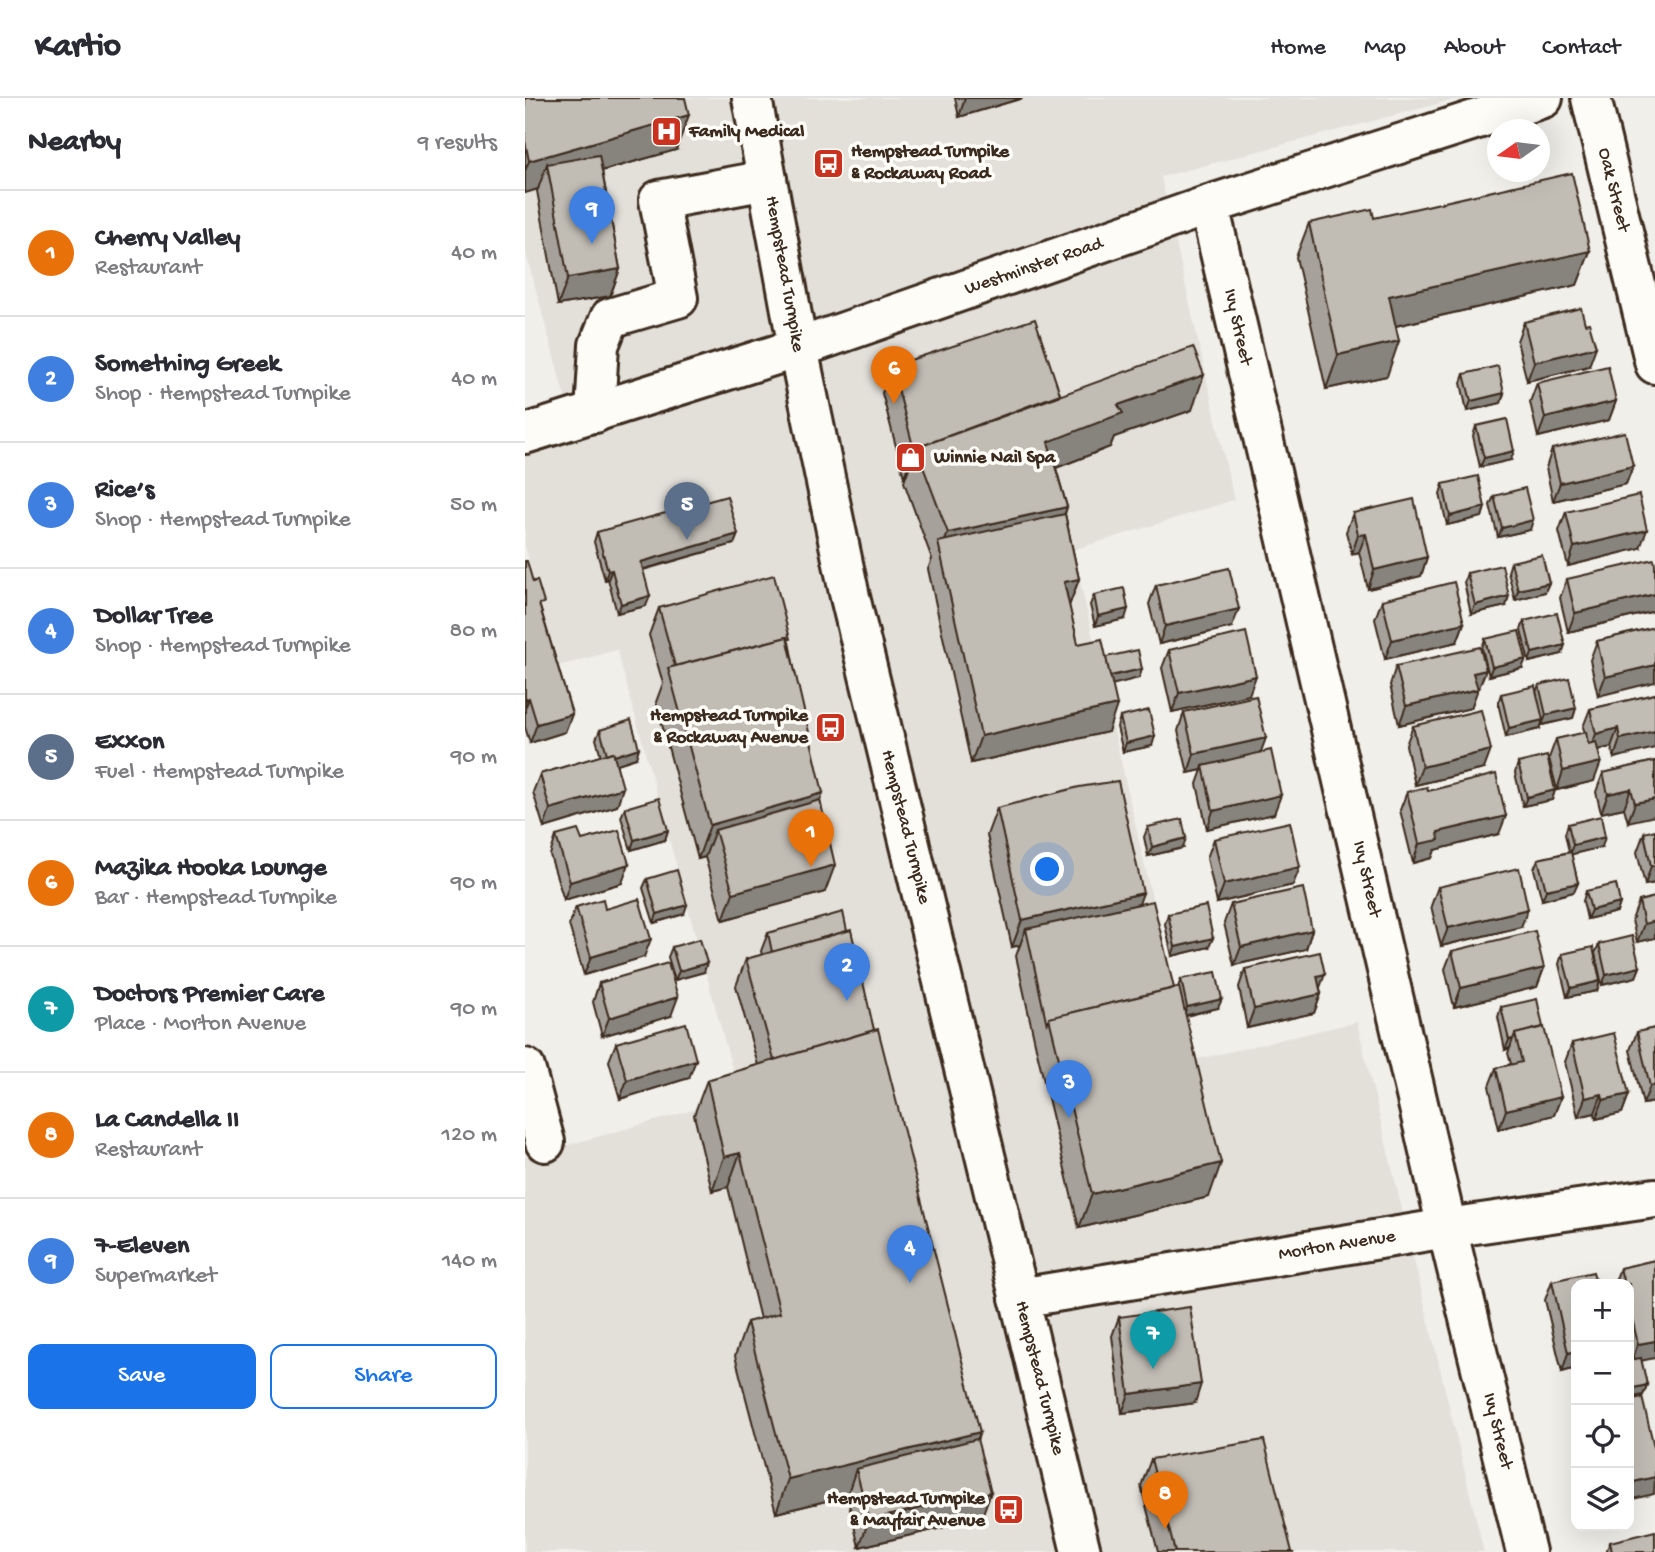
<!DOCTYPE html>
<meta charset="utf-8">
<style>
:root{--surface:#fff;--page:#f7f7f7;--text:#2b2b33;--muted:#7c7c81;--line:#e1e1e2;--accent:#1a73e8}
body{margin:0;font-family:"Gochi Hand",sans-serif;background:var(--page);color:var(--text)}
.controls{position:absolute;right:21px;bottom:21px;display:grid;overflow:hidden;border-radius:14px;box-shadow:0 7px 28px #0002}
.controls button{width:63px;height:63px;display:grid;place-items:center;padding:0;border:0;border-bottom:2px solid var(--line);background:var(--surface);color:var(--text);font:35px sans-serif}
.compass{position:absolute;left:962px;top:21px;width:63px;height:63px;border-radius:50%;background:var(--surface);box-shadow:0 7px 28px #0002;rotate:256deg}
.you{position:absolute;left:523px;top:772px;width:24px;height:24px;margin:-18px;border:5px solid #fff;border-radius:50%;background:#1a73e8;box-shadow:0 0 0 10px #1a73e833}
.badge{display:grid;place-items:center;width:46px;height:46px;border-radius:50%;background:var(--accent);color:#fff;font-size:23px;font-weight:700}
.pin{position:absolute;translate:-50% -58px;filter:drop-shadow(0 2px 4px #0008)}
.pin::after{content:'';position:absolute;top:37px;width:24px;height:21px;background:inherit;clip-path:polygon(0 0,100% 0,50% 100%)}
.list{margin:0;padding:0;list-style:none}
h2{display:flex;justify-content:space-between;align-items:center;height:91px;margin:0;padding:0 28px;font-size:30px}
h2 small{font-size:23px;font-weight:400;color:var(--muted)}
.list li{display:grid;grid-template-columns:46px 1fr auto;gap:21px;align-items:center;box-sizing:border-box;height:126px;padding:0 28px;border-top:2px solid var(--line)}
.list b{display:block;font-size:26px;white-space:nowrap}
.list p{margin:0;font-size:23px;white-space:nowrap;color:var(--muted)}
.list em{font-size:23px;font-style:normal;color:var(--muted)}
.actions{display:flex;gap:14px;padding:21px 28px}
.actions a{flex:1;padding:16px 0;border:2px solid var(--accent);border-radius:14px;text-align:center;font-size:24px;color:var(--accent)}
.actions .main{background:var(--accent);color:#fff}
.icon{flex:none;width:38px;height:38px;fill:none;stroke:currentColor;stroke-width:2;stroke-linecap:round;stroke-linejoin:round}
.map{position:relative;flex:none;width:1130px;height:1454px;overflow:hidden}
header{display:flex;align-items:center;gap:42px;box-sizing:border-box;height:98px;padding:0 35px;background:var(--surface);border-bottom:2px solid var(--line)}
header strong{font-size:33px}
nav{display:flex;gap:38px;margin-inline-start:auto;font-size:24px}
main{display:flex}
aside{flex:1;background:var(--surface)}
.map>svg:first-child{display:block}
.built{fill:#e3e0da}
.lines{fill:none;stroke-linecap:round;stroke-linejoin:round}
.minor-casing{stroke:#3b2a1e;stroke-width:44}
.major-casing{stroke:#3b2a1e;stroke-width:44}
.minor{stroke:#fdfcf7;stroke-width:38}
.major{stroke:#fdfcf7;stroke-width:38}
.wall{fill:#a6a29b;stroke:#3b2a1e;stroke-width:2}
.shaded-wall{fill:#87847e;stroke:#3b2a1e;stroke-width:2}
.building{fill:#c1bcb4;stroke:#3b2a1e;stroke-width:2}
.labels{text-anchor:middle;dominant-baseline:central;stroke-width:7;stroke-linejoin:round;paint-order:stroke}
.poi-label{font-size:19px;font-weight:bold;fill:#3b2a1e;stroke:#fdfcf7;text-anchor:start}
.street-label{font-size:19px;fill:#3b2a1e;stroke:#fdfcf7}
</style>
<header>
<strong>Kartio</strong>
<nav><a>Home</a><a>Map</a><a>About</a><a>Contact</a></nav>
</header>
<main>
<aside>
<h2>Nearby<small>9 results</small></h2>
<ul class="list">
<li><span class="badge" style="background:#e8710a">1</span><div><b>Cherry Valley</b><p>Restaurant</p></div><em>40 m</em></li>
<li><span class="badge" style="background:#3f7fe0">2</span><div><b>Something Greek</b><p>Shop · Hempstead Turnpike</p></div><em>40 m</em></li>
<li><span class="badge" style="background:#3f7fe0">3</span><div><b>Rice’s</b><p>Shop · Hempstead Turnpike</p></div><em>50 m</em></li>
<li><span class="badge" style="background:#3f7fe0">4</span><div><b>Dollar Tree</b><p>Shop · Hempstead Turnpike</p></div><em>80 m</em></li>
<li><span class="badge" style="background:#5c6f8a">5</span><div><b>Exxon</b><p>Fuel · Hempstead Turnpike</p></div><em>90 m</em></li>
<li><span class="badge" style="background:#e8710a">6</span><div><b>Mazika Hooka Lounge</b><p>Bar · Hempstead Turnpike</p></div><em>90 m</em></li>
<li><span class="badge" style="background:#0f9aa8">7</span><div><b>Doctors Premier Care</b><p>Place · Morton Avenue</p></div><em>90 m</em></li>
<li><span class="badge" style="background:#e8710a">8</span><div><b>La Candella II</b><p>Restaurant</p></div><em>120 m</em></li>
<li><span class="badge" style="background:#3f7fe0">9</span><div><b>7-Eleven</b><p>Supermarket</p></div><em>140 m</em></li>
</ul>
<div class="actions"><a class="main">Save</a><a>Share</a></div>
</aside>
<div class="map">
<svg width="1130" height="1454" viewBox="0 0 1130 1454">
<rect width="100%" height="100%" fill="#f1efea"/>
<filter id="ink" filterUnits="userSpaceOnUse"><feTurbulence type="fractalNoise" baseFrequency=".0143" numOctaves="2"/><feDisplacementMap in="SourceGraphic" scale="14" xChannelSelector="R" yChannelSelector="G"/><feConvolveMatrix kernelMatrix="1 2 1 2 8 2 1 2 1" color-interpolation-filters="sRGB"/></filter>
<g filter="url(#ink)">
<polygon class="built" points="0,0 935,0 636,79 709,402 548,452 664,963 832,924 959,1454 0,1454 0,1059 215,999 92,552 30,569 0,447 0,344 48,329 0,152"/>
<g class="lines">
<defs>
<g id="minor">
<polyline points="1066,0 1130,266"/>
<polyline points="684,107 922,1130 1001,1454"/>
<polyline points="70,315 74,247 85,220 153,200 134,102 242,82"/>
<polyline points="0,970 20,1044"/>
<polyline points="494,1200 922,1130 1130,1100"/>
</g>
<g id="major">
<polyline points="227,0 273,250 325,499 556,1454"/>
<polyline points="0,336 273,250 684,107 1018,0"/>
</g>
</defs>
<use href="#minor" class="minor-casing"/>
<use href="#major" class="major-casing"/>
<use href="#minor" class="minor"/>
<use href="#major" class="major"/>
</g>
<g class="wall">
<polygon points="0,0 151,52 77,73 95,171 85,198 33,207 12,93 13,91 0,95"/>
<polygon points="430,0 498,0 434,19"/>
<polygon points="849,120 1065,153 1052,187 871,228 862,278 801,291 771,159 784,125"/>
<polygon points="999,224 1064,268 1002,283 992,243"/>
<polygon points="367,268 534,298 667,312 589,339 585,349 531,370 542,409 540,416 554,481 544,508 553,546 581,559 617,571 614,580 587,586 583,634 446,665 403,471 407,461 379,384 381,378 379,379 357,295"/>
<polygon points="939,276 979,295 976,305 942,313 936,285"/>
<polygon points="1012,285 1091,303 1084,322 1013,339 1005,304"/>
<polygon points="951,328 986,362 955,369 948,338"/>
<polygon points="1027,351 1108,368 1101,386 1028,403 1021,370"/>
<polygon points="918,386 960,409 957,419 922,427 915,396"/>
<polygon points="969,398 1005,432 973,439 965,407"/>
<polygon points="1041,414 1115,450 1043,468 1034,433"/>
<polygon points="828,415 902,459 896,478 843,491 834,454 827,456 821,434"/>
<polygon points="72,434 213,436 209,446 118,472 121,508 92,515 83,481 80,482 69,444"/>
<polygon points="0,463 16,512 47,616 40,634 5,645 0,629"/>
<polygon points="986,464 1020,494 990,502 983,474"/>
<polygon points="942,475 981,508 946,516 939,484"/>
<polygon points="1042,481 1130,513 1043,534 1035,500"/>
<polygon points="631,487 707,529 634,546 624,506"/>
<polygon points="569,497 600,521 570,528 565,507"/>
<polygon points="857,502 939,525 932,544 860,561 850,521"/>
<polygon points="134,510 264,544 295,702 300,794 198,822 180,759 173,761 131,604 138,585 124,537"/>
<polygon points="999,523 1037,556 1004,564 996,532"/>
<polygon points="1130,529 1073,598 1065,562 1072,543"/>
<polygon points="960,541 997,570 964,578 957,550"/>
<polygon points="644,552 724,597 647,614 637,570"/>
<polygon points="871,568 954,590 952,591 946,610 874,627 865,587"/>
<polygon points="1014,587 1051,610 1048,620 1017,627 1017,625 1015,631 981,639 973,605 976,596 1011,594"/>
<polygon points="1130,596 1089,660 1086,649 1073,652 1069,683 1032,692 1024,660 1031,641 1060,635 1058,629 1065,611"/>
<polygon points="659,614 736,655 749,716 682,731 672,686 677,672 663,675 653,633"/>
<polygon points="595,619 627,648 598,654 592,629"/>
<polygon points="888,628 959,671 890,687 881,647"/>
<polygon points="75,632 111,660 92,666 92,708 19,730 8,694 15,676 76,658 71,641"/>
<polygon points="1130,663 1103,724 1099,710 1076,715 1071,694 1078,675"/>
<polygon points="993,665 1030,692 1027,702 998,708 990,675"/>
<polygon points="903,693 974,736 910,752 907,760 888,765 875,712 882,694"/>
<polygon points="100,710 143,732 140,742 106,752 96,719"/>
<polygon points="472,710 614,806 649,890 653,889 656,881 693,910 661,918 684,1099 554,1130 512,954 491,858 495,847 487,849 462,737"/>
<polygon points="1043,726 1077,749 1046,756 1053,785 1049,794 1017,802 1009,771 1013,761 1044,754 1040,736"/>
<polygon points="623,729 658,750 623,758 619,739"/>
<polygon points="1119,735 1130,785 1120,787 1112,754"/>
<polygon points="31,738 57,742 97,785 39,802 25,757"/>
<polygon points="689,741 768,787 692,805 682,760"/>
<polygon points="122,781 159,816 129,825 118,790"/>
<polygon points="913,789 996,829 916,848 906,808"/>
<polygon points="1061,793 1095,805 1092,814 1062,821 1058,803"/>
<polygon points="1130,799 1130,840 1112,844 1107,822 1114,803"/>
<polygon points="706,806 787,832 781,851 709,867 699,825"/>
<polygon points="51,809 80,811 119,859 59,877 44,827"/>
<polygon points="643,816 684,849 647,858 640,826"/>
<polygon points="322,833 349,932 452,1341 456,1421 334,1449 322,1398 251,1415 210,1258 222,1224 235,1221 203,1089 187,1093 169,1017 182,982 233,967 211,888 221,861 237,857 236,853 243,835"/>
<polygon points="1074,846 1115,869 1111,879 1077,887 1070,855"/>
<polygon points="147,849 179,874 150,882 143,859"/>
<polygon points="927,853 1019,870 1012,889 929,909 920,871"/>
<polygon points="1037,856 1075,883 1072,893 1042,899 1034,866"/>
<polygon points="720,871 795,890 796,896 789,915 722,930 714,889"/>
<polygon points="74,885 146,918 77,938 68,904"/>
<polygon points="976,909 1036,999 1029,1017 974,1031 964,988 971,970 986,966 983,955 985,950 980,952 973,919"/>
<polygon points="1130,930 1130,1004 1118,1006 1105,952 1112,934"/>
<polygon points="91,945 164,980 95,1001 84,963"/>
<polygon points="1047,945 1104,996 1097,1015 1071,1021 1070,1015 1053,1019 1040,964"/>
<polygon points="1130,1162 1116,1263 1122,1287 1118,1297 1104,1255 1104,1186 1089,1186 1095,1170"/>
<polygon points="1027,1183 1051,1270 1037,1274 1020,1202"/>
<polygon points="594,1219 670,1305 597,1315 587,1238"/>
<polygon points="626,1361 767,1454 633,1454 616,1388"/>
<polygon points="1085,1444 1130,1454 1081,1454"/>
</g>
<g class="shaded-wall">
<polygon points="440,0 498,0 434,19"/>
<polygon points="164,17 151,52 26,87 22,66 13,91 0,95 0,73 4,63"/>
<polygon points="1065,153 1052,187 852,232 864,198"/>
<polygon points="95,171 85,198 33,207 43,180"/>
<polygon points="874,243 862,278 801,291 813,257"/>
<polygon points="1071,249 1064,268 1002,283 1009,264"/>
<polygon points="679,277 667,312 589,339 585,349 510,378 523,344 593,307"/>
<polygon points="979,295 976,305 942,313 946,303"/>
<polygon points="1091,303 1084,322 1013,339 1020,320"/>
<polygon points="391,351 381,378 379,379 389,352"/>
<polygon points="989,353 986,362 955,369 959,360"/>
<polygon points="1108,368 1101,386 1028,403 1035,385"/>
<polygon points="542,409 530,443 415,455 423,435"/>
<polygon points="960,409 957,419 922,427 925,418"/>
<polygon points="1008,422 1005,432 973,439 977,430"/>
<polygon points="1122,432 1115,450 1043,468 1049,449"/>
<polygon points="213,436 209,446 112,473 116,464"/>
<polygon points="841,436 834,454 827,456 833,437"/>
<polygon points="902,459 896,478 843,491 849,472"/>
<polygon points="87,472 83,481 80,482 83,473"/>
<polygon points="554,481 544,508 539,484"/>
<polygon points="1024,485 1020,494 990,502 993,492"/>
<polygon points="1130,496 1130,513 1043,534 1050,515"/>
<polygon points="125,498 121,508 92,515 96,506"/>
<polygon points="984,498 981,508 946,516 950,507"/>
<polygon points="603,511 600,521 570,528 573,518"/>
<polygon points="714,511 707,529 634,546 640,528"/>
<polygon points="939,525 932,544 860,561 867,542"/>
<polygon points="1040,547 1037,556 1004,564 1007,555"/>
<polygon points="1001,561 997,570 964,578 967,569"/>
<polygon points="1130,567 1130,584 1073,598 1080,579"/>
<polygon points="617,571 614,580 582,588 585,578"/>
<polygon points="961,572 954,590 942,593 948,575"/>
<polygon points="731,578 724,597 647,614 654,595"/>
<polygon points="953,591 946,610 874,627 881,608"/>
<polygon points="4,600 0,611 0,602"/>
<polygon points="592,607 583,634 446,665 456,638"/>
<polygon points="1051,610 1048,620 1017,627 1021,617"/>
<polygon points="47,616 40,634 5,645 12,626"/>
<polygon points="1018,622 1015,631 981,639 984,630"/>
<polygon points="1093,630 1086,649 1064,654 1071,636"/>
<polygon points="1130,633 1130,650 1089,660 1095,641"/>
<polygon points="630,638 627,648 598,654 601,645"/>
<polygon points="741,640 734,659 678,668 677,672 663,675 669,656"/>
<polygon points="114,650 111,660 80,670 83,660"/>
<polygon points="966,652 959,671 890,687 897,669"/>
<polygon points="1076,664 1069,683 1032,692 1038,673"/>
<polygon points="98,690 92,708 19,730 25,711"/>
<polygon points="1106,691 1099,710 1076,715 1083,696"/>
<polygon points="1030,692 1027,702 998,708 1002,699"/>
<polygon points="298,695 285,729 190,732 180,759 173,761 185,727"/>
<polygon points="756,697 749,716 682,731 688,713"/>
<polygon points="1130,701 1130,718 1103,724 1110,705"/>
<polygon points="981,718 974,736 910,752 907,760 888,765 894,746 913,734"/>
<polygon points="143,732 140,742 106,752 109,742"/>
<polygon points="1080,739 1077,749 1044,757 1048,747"/>
<polygon points="661,740 658,750 623,758 627,749"/>
<polygon points="104,766 97,785 39,802 45,784"/>
<polygon points="310,767 300,794 198,822 208,795"/>
<polygon points="1126,768 1130,768 1130,785 1120,787"/>
<polygon points="775,769 768,787 692,805 699,786"/>
<polygon points="1053,785 1049,794 1017,802 1021,792"/>
<polygon points="618,795 608,822 501,831 495,847 487,849 497,822"/>
<polygon points="1095,805 1092,814 1062,821 1066,812"/>
<polygon points="162,807 159,816 129,825 132,816"/>
<polygon points="1003,811 996,829 916,848 923,830"/>
<polygon points="1130,823 1130,840 1112,844 1119,826"/>
<polygon points="787,832 781,851 709,867 716,849"/>
<polygon points="688,840 684,849 647,858 650,849"/>
<polygon points="126,841 119,859 59,877 66,859"/>
<polygon points="182,865 179,874 150,882 154,873"/>
<polygon points="1115,869 1111,879 1077,887 1081,877"/>
<polygon points="1019,870 1012,889 929,909 936,890"/>
<polygon points="800,876 793,895 792,878"/>
<polygon points="1075,883 1072,893 1042,899 1046,890"/>
<polygon points="796,896 789,915 722,930 729,911"/>
<polygon points="153,899 146,918 77,938 84,920"/>
<polygon points="697,901 693,910 658,918 662,909"/>
<polygon points="988,941 985,950 980,952 984,942"/>
<polygon points="171,962 164,980 95,1001 102,982"/>
<polygon points="1130,987 1130,1004 1118,1006 1125,988"/>
<polygon points="1077,996 1070,1015 1053,1019 1060,1000"/>
<polygon points="1104,996 1097,1015 1071,1021 1078,1002"/>
<polygon points="1036,999 1029,1017 974,1031 981,1012"/>
<polygon points="215,1055 203,1089 187,1093 199,1059"/>
<polygon points="696,1065 684,1099 554,1130 567,1096"/>
<polygon points="1130,1243 1130,1260 1106,1265 1113,1246"/>
<polygon points="1051,1253 1051,1270 1037,1274 1043,1255"/>
<polygon points="676,1286 670,1305 597,1315 604,1296"/>
<polygon points="1122,1287 1118,1297 1104,1300 1104,1291"/>
<polygon points="455,1334 443,1368 331,1371 322,1398 251,1415 263,1381"/>
<polygon points="1130,1379 1129,1396 1104,1402 1104,1385"/>
<polygon points="466,1394 456,1421 334,1449 344,1422"/>
</g>
<g class="building">
<polygon points="0,0 160,0 164,17 4,63 0,43"/>
<polygon points="74,57 95,171 43,180 22,66"/>
<polygon points="1047,75 1065,153 864,198 874,243 813,257 784,125 847,111 849,120"/>
<polygon points="1056,210 1060,226 1064,225 1071,249 1009,264 999,224"/>
<polygon points="510,221 535,296 391,350 392,351 389,352 367,268"/>
<polygon points="668,249 679,277 593,307 598,315 523,344 542,409 423,435 391,350"/>
<polygon points="973,268 979,295 946,303 939,276"/>
<polygon points="1083,268 1091,303 1020,320 1012,285"/>
<polygon points="982,321 989,353 959,360 951,328"/>
<polygon points="1100,334 1108,368 1035,385 1027,351"/>
<polygon points="953,378 960,409 925,418 918,386"/>
<polygon points="1000,390 1008,422 977,430 969,398"/>
<polygon points="1114,397 1122,432 1049,449 1041,414"/>
<polygon points="202,398 213,436 116,464 125,498 96,506 87,472 83,473 72,434"/>
<polygon points="889,401 902,459 849,472 841,436 833,437 828,415"/>
<polygon points="540,416 554,481 539,484 553,546 577,541 592,607 456,638 413,444"/>
<polygon points="1017,457 1024,485 993,492 986,464"/>
<polygon points="1129,461 1130,466 1130,496 1050,515 1042,481"/>
<polygon points="0,463 2,463 8,484 12,482 19,505 14,506 47,616 12,626 4,600 0,602"/>
<polygon points="977,467 984,498 950,507 942,475"/>
<polygon points="704,470 714,511 640,528 631,487"/>
<polygon points="249,477 265,541 263,542 262,539 150,568 134,510"/>
<polygon points="929,484 939,525 867,542 857,502"/>
<polygon points="599,490 603,511 573,518 569,497"/>
<polygon points="1032,515 1040,547 1007,555 999,523"/>
<polygon points="1130,529 1130,567 1080,579 1072,543"/>
<polygon points="994,533 1001,561 967,569 960,541"/>
<polygon points="721,534 731,578 654,595 644,552"/>
<polygon points="262,539 298,695 185,727 143,570"/>
<polygon points="955,549 961,572 948,575 953,591 881,608 871,568"/>
<polygon points="613,552 617,571 585,578 581,559"/>
<polygon points="1044,580 1051,610 1021,617 1014,587"/>
<polygon points="1010,588 1018,622 984,630 976,596"/>
<polygon points="1130,596 1130,633 1095,641 1093,630 1071,636 1065,611"/>
<polygon points="731,598 741,640 669,656 659,614"/>
<polygon points="624,612 630,638 601,645 595,619"/>
<polygon points="956,612 966,652 897,669 888,628"/>
<polygon points="106,622 114,650 89,658 88,654 82,656 75,632"/>
<polygon points="1061,634 1063,646 1071,644 1076,664 1038,673 1031,641"/>
<polygon points="746,652 756,697 688,713 678,668"/>
<polygon points="88,654 98,690 25,711 15,676"/>
<polygon points="1022,658 1030,692 1002,699 993,665"/>
<polygon points="1130,663 1130,701 1110,705 1106,691 1083,696 1078,675"/>
<polygon points="971,676 981,718 913,734 914,742 894,746 882,694 902,689 903,693"/>
<polygon points="593,683 618,795 497,822 472,710 554,689"/>
<polygon points="134,700 143,732 109,742 100,710"/>
<polygon points="295,702 310,767 208,795 190,732"/>
<polygon points="1076,718 1080,739 1048,747 1043,726"/>
<polygon points="657,721 661,740 627,749 623,729"/>
<polygon points="765,724 775,769 699,786 689,741"/>
<polygon points="53,732 57,742 94,732 104,766 45,784 31,738"/>
<polygon points="1130,732 1130,768 1126,768 1119,735"/>
<polygon points="1046,754 1053,785 1021,792 1013,761"/>
<polygon points="994,770 1003,811 923,830 913,789"/>
<polygon points="152,772 162,807 132,816 122,781"/>
<polygon points="1091,786 1095,805 1066,812 1061,793"/>
<polygon points="778,790 787,832 716,849 706,806"/>
<polygon points="1130,799 1130,823 1119,826 1114,803"/>
<polygon points="78,801 80,811 114,801 126,841 66,859 51,809"/>
<polygon points="628,803 649,890 524,920 522,927 501,831"/>
<polygon points="681,808 688,840 650,849 643,816"/>
<polygon points="318,814 322,833 247,854 243,835"/>
<polygon points="326,832 349,932 249,962 221,861"/>
<polygon points="1010,833 1019,870 936,890 927,853"/>
<polygon points="1107,838 1115,869 1081,877 1074,846"/>
<polygon points="175,841 182,865 154,873 147,849"/>
<polygon points="1068,849 1075,883 1046,890 1037,856"/>
<polygon points="795,854 800,876 792,878 796,896 729,911 720,871"/>
<polygon points="143,865 153,899 84,920 74,885"/>
<polygon points="691,874 697,901 662,909 656,881"/>
<polygon points="654,889 696,1065 567,1096 524,920"/>
<polygon points="1012,901 1018,929 990,936 988,941 984,942 976,909"/>
<polygon points="161,925 171,962 102,982 91,945"/>
<polygon points="1019,929 1036,999 981,1012 971,970 997,964 990,936"/>
<polygon points="1130,930 1130,987 1125,988 1112,934"/>
<polygon points="353,931 455,1334 263,1381 222,1224 255,1215 215,1055 199,1059 182,982"/>
<polygon points="1089,935 1104,996 1078,1002 1077,996 1060,1000 1047,945"/>
<polygon points="1130,1162 1130,1243 1113,1246 1104,1207 1104,1186 1099,1186 1095,1170"/>
<polygon points="1068,1174 1071,1186 1051,1186 1051,1253 1043,1255 1027,1183"/>
<polygon points="665,1209 676,1286 604,1296 594,1219"/>
<polygon points="1116,1260 1122,1287 1104,1291 1104,1262"/>
<polygon points="1117,1299 1130,1353 1130,1379 1104,1385 1104,1302"/>
<polygon points="452,1341 466,1394 344,1422 331,1371"/>
<polygon points="739,1342 767,1454 650,1454 626,1361"/>
<polygon points="1130,1433 1130,1454 1087,1454 1085,1444"/>
</g>
</g>
<defs>
<symbol id="hospital-square" viewBox="-11 -11 22 22"><rect x="-9" y="-9" width="18" height="18" rx="4" fill="#c8321e" stroke="#fdfcf7"/><path d="M-5-5h3v3.5h4V-5h3V5h-3V1.5h-4V5h-3Z" fill="#fff"/></symbol>
<symbol id="bus-square" viewBox="-11 -11 22 22"><rect x="-9" y="-9" width="18" height="18" rx="4" fill="#c8321e" stroke="#fdfcf7"/><path d="M-5-6H5V4H4V6H2V4H-2V6H-4V4H-5ZM-3.5-4V0h7V-4ZM-3.5 1.2v1.5H-2V1.2ZM2 1.2v1.5H3.5V1.2Z" fill="#fff"/></symbol>
<symbol id="shop-square" viewBox="-11 -11 22 22"><rect x="-9" y="-9" width="18" height="18" rx="4" fill="#c8321e" stroke="#fdfcf7"/><path d="M-5-2.5h2.3a2.7 3.5 0 0 1 5.4 0H5L5.5 6h-11ZM-1.5-2.5h3a1.5 2.3 0 0 0-3 0Z" fill="#fff"/></symbol>
</defs>
<g fill-rule="evenodd">
<use href="#hospital-square" x="124" y="16" width="35" height="35"/>
<use href="#bus-square" x="286" y="48" width="35" height="35"/>
<use href="#shop-square" x="368" y="342" width="35" height="35"/>
<use href="#bus-square" x="288" y="612" width="35" height="35"/>
<use href="#bus-square" x="466" y="1394" width="35" height="35"/>
</g>
<g class="labels">
<g class="poi-label">
<text x="164" y="34">Family Medical</text>
<text x="326" y="54">Hempstead Turnpike<tspan x="326" dy="22">&amp; Rockaway Road</tspan></text>
<text x="409" y="360">Winnie Nail Spa</text>
<text x="283" y="618" text-anchor="end">Hempstead Turnpike<tspan x="283" dy="22">&amp; Rockaway Avenue</tspan></text>
<text x="460" y="1401" text-anchor="end">Hempstead Turnpike<tspan x="460" dy="22">&amp; Mayfair Avenue</tspan></text>
</g>
<g class="street-label">
<text transform="translate(1088 92) rotate(76)">Oak Street</text>
<text transform="translate(509 169) rotate(-19)">Westminster Road</text>
<text transform="translate(259 176) rotate(80)">Hempstead Turnpike</text>
<text transform="translate(712 229) rotate(77)">Ivy Street</text>
<text transform="translate(380 729) rotate(76)">Hempstead Turnpike</text>
<text transform="translate(841 781) rotate(77)">Ivy Street</text>
<text transform="translate(812 1148) rotate(-9)">Morton Avenue</text>
<text transform="translate(514 1280) rotate(76)">Hempstead Turnpike</text>
<text transform="translate(972 1333) rotate(76)">Ivy Street</text>
</g>
</g>
</svg>
<div class="controls">
<button>+</button>
<button>−</button>
<button><svg class="icon" aria-label="locate" viewBox="0 0 24 24"><circle cx="12" cy="12" r="6"/><path d="M12 2v4M12 18v4M2 12h4M18 12h4"/></svg></button>
<button><svg class="icon" aria-label="layers" viewBox="0 0 24 24"><path d="M12 4l9 5-9 5-9-5zM3 14l9 5 9-5"/></svg></button>
</div>
<svg class="compass" viewBox="-18 -18 36 36"><path d="M0-13l5 13h-10z" fill="#e53935"/><path d="M0 13l5-13h-10z" fill="#7c7c81"/></svg>
<div class="you"></div>
<div class="pin badge" style="left:286px;top:769px;background:#e8710a">1</div>
<div class="pin badge" style="left:322px;top:903px;background:#3f7fe0">2</div>
<div class="pin badge" style="left:544px;top:1020px;background:#3f7fe0">3</div>
<div class="pin badge" style="left:385px;top:1185px;background:#3f7fe0">4</div>
<div class="pin badge" style="left:162px;top:442px;background:#5c6f8a">5</div>
<div class="pin badge" style="left:369px;top:306px;background:#e8710a">6</div>
<div class="pin badge" style="left:628px;top:1271px;background:#0f9aa8">7</div>
<div class="pin badge" style="left:640px;top:1431px;background:#e8710a">8</div>
<div class="pin badge" style="left:67px;top:146px;background:#3f7fe0">9</div>
</div>
</main>
